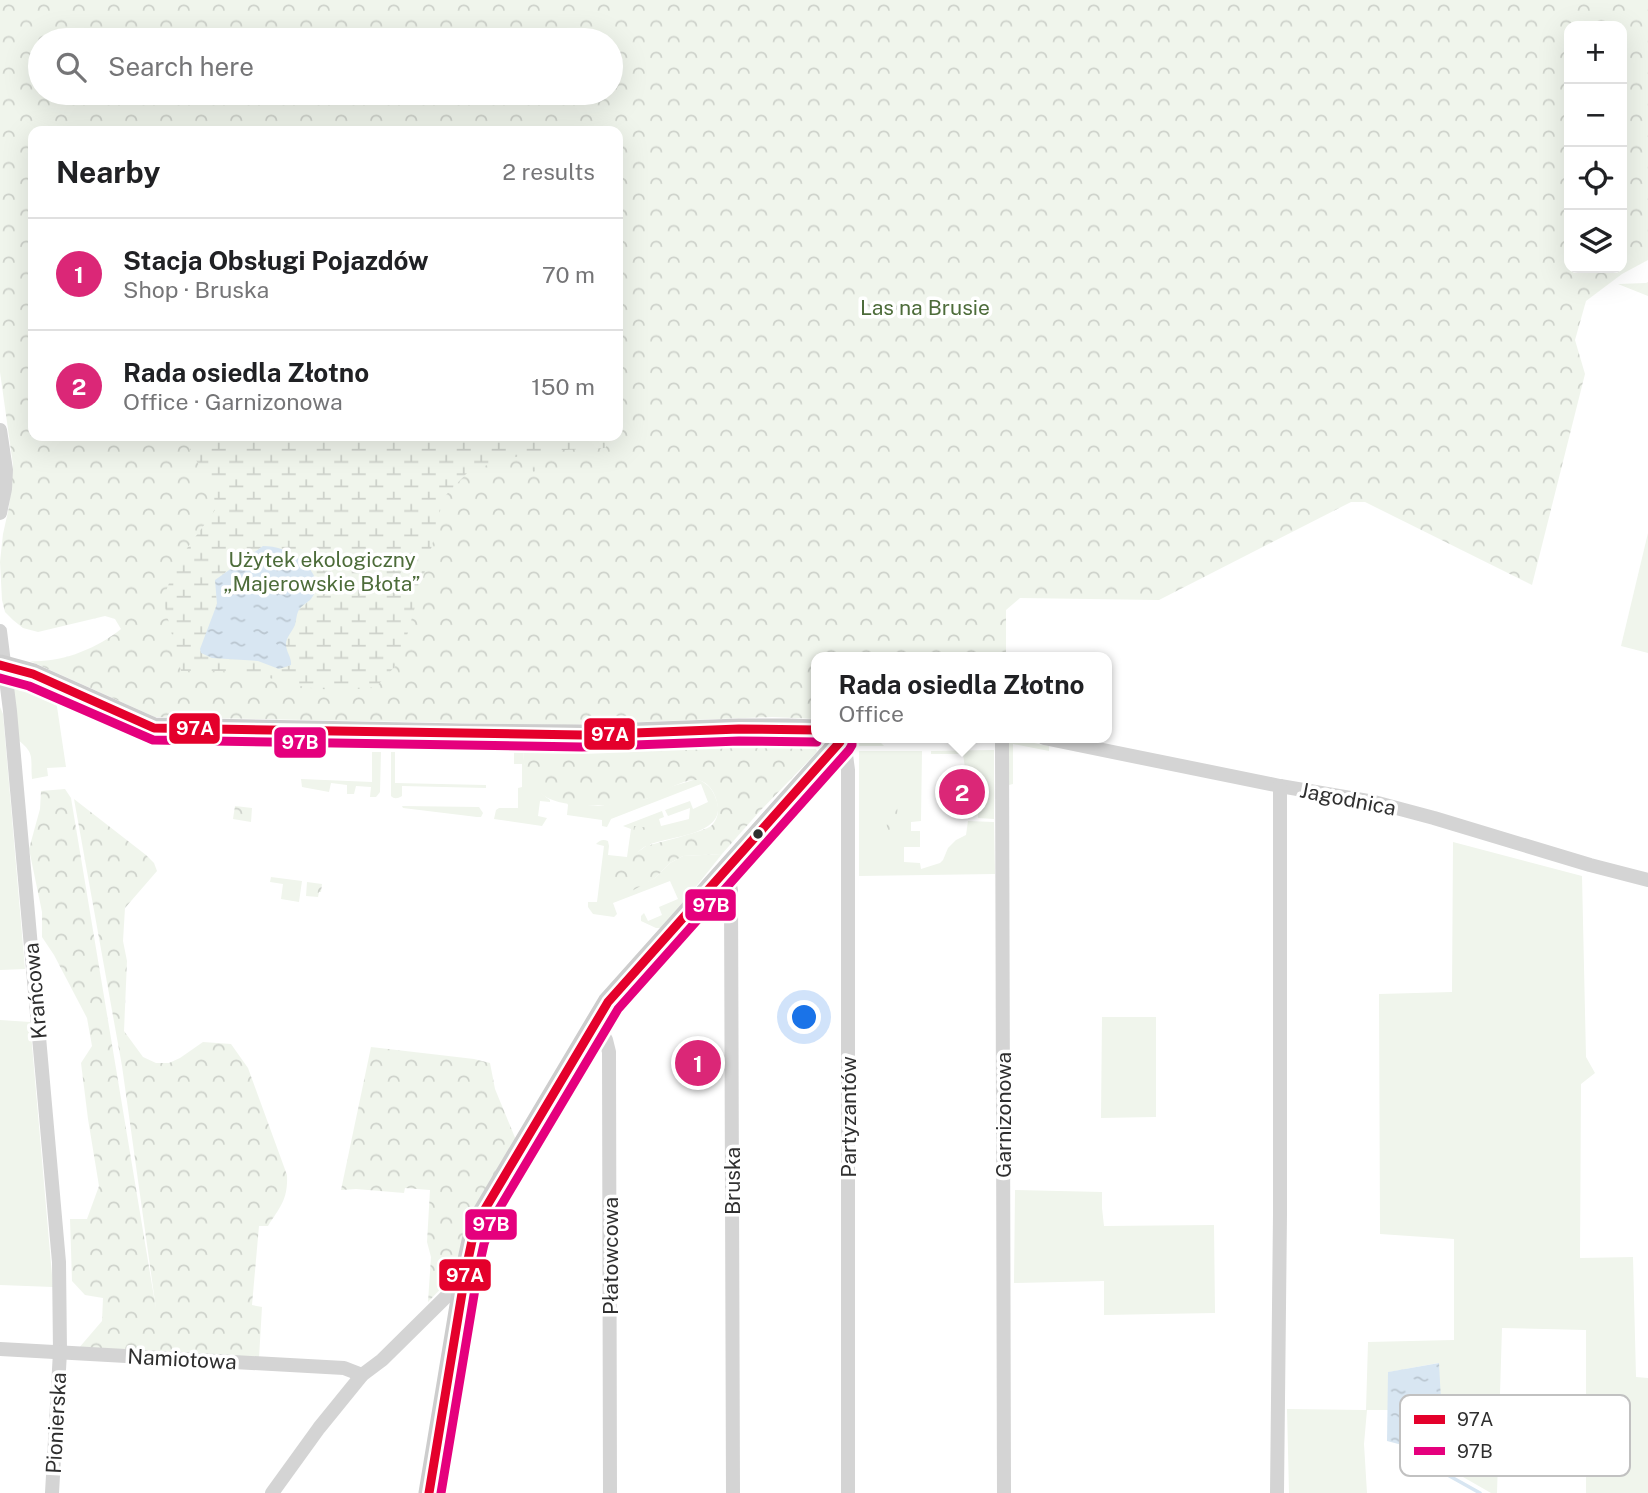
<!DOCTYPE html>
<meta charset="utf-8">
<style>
:root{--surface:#fff;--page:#f6f6f6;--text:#202124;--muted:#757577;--line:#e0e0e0;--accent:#db2777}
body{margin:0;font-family:"Public Sans",sans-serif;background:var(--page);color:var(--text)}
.controls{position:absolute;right:21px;top:21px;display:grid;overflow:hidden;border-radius:14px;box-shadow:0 7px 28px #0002}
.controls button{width:63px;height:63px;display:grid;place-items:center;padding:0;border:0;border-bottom:2px solid var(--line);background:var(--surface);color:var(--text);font:35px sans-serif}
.you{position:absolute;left:805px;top:1018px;width:24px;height:24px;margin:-18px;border:5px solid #fff;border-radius:50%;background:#1a73e8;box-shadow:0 0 0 10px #1a73e833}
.badge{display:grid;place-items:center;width:46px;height:46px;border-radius:50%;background:var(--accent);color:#fff;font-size:23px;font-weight:700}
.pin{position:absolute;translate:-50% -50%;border:4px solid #fff;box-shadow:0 2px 7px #0006}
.popup{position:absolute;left:811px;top:652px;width:301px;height:91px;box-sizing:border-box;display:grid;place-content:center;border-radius:14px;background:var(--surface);filter:drop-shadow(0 2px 5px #0005);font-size:23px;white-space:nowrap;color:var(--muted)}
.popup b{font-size:26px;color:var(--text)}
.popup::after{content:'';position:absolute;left:50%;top:100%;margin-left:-14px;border:14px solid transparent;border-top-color:var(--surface)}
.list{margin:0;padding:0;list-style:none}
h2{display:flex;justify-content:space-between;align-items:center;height:91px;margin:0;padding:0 28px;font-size:30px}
h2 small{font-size:23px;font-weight:400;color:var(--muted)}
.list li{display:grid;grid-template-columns:46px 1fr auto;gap:21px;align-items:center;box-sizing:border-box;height:112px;padding:0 28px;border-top:2px solid var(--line)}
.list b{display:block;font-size:26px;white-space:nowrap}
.list p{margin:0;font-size:23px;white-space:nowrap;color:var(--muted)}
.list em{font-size:23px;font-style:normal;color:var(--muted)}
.icon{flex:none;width:38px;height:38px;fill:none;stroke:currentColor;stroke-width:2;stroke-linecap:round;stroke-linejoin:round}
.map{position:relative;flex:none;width:1648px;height:1493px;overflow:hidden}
.search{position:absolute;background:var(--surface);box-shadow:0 7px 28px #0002;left:28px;top:28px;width:595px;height:77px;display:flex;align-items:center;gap:18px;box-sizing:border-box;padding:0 24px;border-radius:38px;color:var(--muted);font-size:26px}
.panel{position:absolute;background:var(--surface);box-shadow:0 7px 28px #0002;left:28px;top:126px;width:595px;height:315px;border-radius:14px}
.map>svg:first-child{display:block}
.green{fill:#f0f5ec}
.forest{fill:url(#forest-crowns);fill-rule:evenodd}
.wetland{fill:url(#wetland-marsh);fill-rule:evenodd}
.water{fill:url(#water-ripples)}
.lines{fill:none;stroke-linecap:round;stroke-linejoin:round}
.stream{stroke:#d8e6f2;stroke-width:3.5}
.street{stroke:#d4d4d4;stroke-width:14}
.secondary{stroke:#cdcdcd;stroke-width:21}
.bus-1-casing{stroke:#fff;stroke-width:14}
.bus-2-casing{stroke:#fff;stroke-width:14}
.bus-1{stroke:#e4002b;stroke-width:9}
.bus-2{stroke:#e5007d;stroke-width:9}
.bus-dot{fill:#2f2f2f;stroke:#fff;stroke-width:2.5}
.labels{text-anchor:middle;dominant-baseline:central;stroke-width:7;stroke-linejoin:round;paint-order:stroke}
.park-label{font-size:21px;fill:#4d6c3a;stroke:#fff}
.street-label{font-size:21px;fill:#2f2f2f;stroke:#fff}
.key{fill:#fff;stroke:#c1c1c1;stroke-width:2}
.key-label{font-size:19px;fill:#2f2f2f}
.line-badge{stroke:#fff;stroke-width:2.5}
.badge-label{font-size:19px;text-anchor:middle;font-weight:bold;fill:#fff}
</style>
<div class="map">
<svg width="1648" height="1493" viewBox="0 0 1648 1493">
<defs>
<pattern id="forest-crowns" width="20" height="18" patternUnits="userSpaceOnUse" patternTransform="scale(1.75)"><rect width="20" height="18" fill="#f0f5ec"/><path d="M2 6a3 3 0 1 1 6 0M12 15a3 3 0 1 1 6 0" fill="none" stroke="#ced2cb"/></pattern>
<pattern id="wetland-marsh" width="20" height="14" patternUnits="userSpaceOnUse" patternTransform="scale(1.75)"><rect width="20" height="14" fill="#f0f5ec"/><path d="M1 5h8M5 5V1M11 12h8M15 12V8" fill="none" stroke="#ced2cb"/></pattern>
<pattern id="water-ripples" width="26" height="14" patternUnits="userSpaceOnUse" patternTransform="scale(1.75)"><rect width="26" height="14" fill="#d8e6f2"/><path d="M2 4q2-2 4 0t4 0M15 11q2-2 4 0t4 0" fill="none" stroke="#bac6d0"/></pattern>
</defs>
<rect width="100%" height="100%" fill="#fff"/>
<g class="green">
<polygon points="1648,282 1648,296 1618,284 1646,283"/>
<polygon points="1648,533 1648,653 1621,646"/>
<path d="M14,677L109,716L108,724L56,700L66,767L47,768L48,776L32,779C30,757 36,754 17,739L12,679Z"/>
<polygon points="0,707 3,714 25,969 0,970"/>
<polygon points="876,738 884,746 855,746 858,739"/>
<polygon points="1013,739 1049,746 1049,751 1013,744 1013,784 1009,785 1009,742"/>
<polygon points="994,750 994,819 978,818 977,770 974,769 965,768 963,754 931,754 931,751"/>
<path d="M523,751C525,776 530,785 550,800V802L540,801L538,816L547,818L542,826L494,819L496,810L499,808H518V788L522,787V764H514V752Z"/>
<polygon points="859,751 922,751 921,821 911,822 911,831 920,831 920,847 904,847 904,862 920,863 921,869 940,863 943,860 948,848 956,840 966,835 968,821 994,822 995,874 859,876"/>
<polygon points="372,752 381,752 380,792 376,797 370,797 371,787 356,786 354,794 347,794 347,785 331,783 329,792 302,787 301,779 372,782"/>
<path d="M391,752H395V783L486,785V788L402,786V796C397,799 394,799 391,796Z"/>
<path d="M697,779C708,784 712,788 716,799C730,835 670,836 648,845C643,847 638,852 634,856L647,882L655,878L670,863L683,856L722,854L663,928H656L641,921V916L644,913L648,921L662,915L659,907L678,899L670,881L613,903L617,914L614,917L593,914L588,907V902H597L604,846L596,844C600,840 603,839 608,841L609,846L608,855L627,857L631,829L623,826L662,811L664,817L659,819L661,826L689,819L690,808L668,816L665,810L690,801L693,809L708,802L701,784L611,819L607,827L602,826V820L567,815L568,805L567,803L598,806L646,799L673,786Z"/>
<polygon points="402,806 479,807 483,813 481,817 477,817 403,808"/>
<polygon points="1453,842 1582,876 1586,1057 1595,1073 1581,1084 1580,1258 1633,1257 1636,1377 1648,1378 1648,1493 1586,1493 1586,1330 1502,1328 1497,1493 1491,1493 1449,1469 1444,1456 1438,1363 1389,1372 1388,1410 1367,1410 1364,1444 1367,1493 1289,1493 1287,1409 1366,1410 1368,1342 1454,1340 1454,1239 1380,1234 1379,994 1452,992"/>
<polygon points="271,877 302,881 299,902 281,899 283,884 270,882"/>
<polygon points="1102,1017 1156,1017 1156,1117 1101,1118"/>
<polygon points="0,1020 30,1022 53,1287 0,1285"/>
<polygon points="1015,1190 1102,1192 1102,1208 1104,1226 1214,1225 1215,1313 1104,1315 1104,1281 1014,1283"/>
</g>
<g class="forest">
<path d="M0,0H1648V260L1622,274L1586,301L1575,340L1585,374L1532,585L1365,502H1351L1159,600L1020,598L1006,610V657H817V719L772,717L565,725L155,717L30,661C61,663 96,649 121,629L115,619L105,616L38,632L23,628L13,620L5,612L2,600L0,562L3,534L9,507L13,465L0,372ZM1569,26H1622V268H1569ZM40,40H611V93H40ZM33,131H618V436H33Z"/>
<path d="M769,741L814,745L817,751L816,753L759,812L722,854L683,856L670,863L655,878L630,892L619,895C617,891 614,888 613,884C608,867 635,855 646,846L632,843L634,826L651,828L650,845C661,842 705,831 711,826C720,817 719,807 715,796C712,788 705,780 696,780C679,780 662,794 646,799C623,806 572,809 550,799C543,796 534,788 530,782C524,772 524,762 523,751Z"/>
<path d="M65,789L71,798L156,1309L122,1066L74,799L146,855L154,863L157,871L125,908L123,941L127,961L124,1031L143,1057L156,1063H169L180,1058L203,1042L231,1044L248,1068L287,1175C288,1199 281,1206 268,1226H259L252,1305L262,1307L259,1358L78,1349L102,1321L103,1298L85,1295L72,1281L70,1219H87L99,1186L88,1119L81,1063L92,1046L87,1018L54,955L42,937V912L29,849L40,809L41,791Z"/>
<polygon points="886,799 897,799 898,831 887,831"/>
<polygon points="235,806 252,808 251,822 233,819"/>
<polygon points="307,882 322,884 321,892 319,892 318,897 306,896"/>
<polygon points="371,1047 474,1059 490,1063 495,1089 516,1140 455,1274 428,1302 431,1257 427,1242 430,1190 405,1188 404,1193 356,1189 341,1190"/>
</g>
<path class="wetland" d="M183,436H607L610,442L605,448L544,451C538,459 540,466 534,472L529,467L523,455L496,462L468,472L443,498L434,538L400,661L376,687C352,690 329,691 305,687C287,684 270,677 252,674C229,670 205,671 181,671L163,599L177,562L215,510L214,493ZM263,546L311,598L304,606L298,610L286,641V646L291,665L279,669L258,661L212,658L211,621L217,604L215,580Z"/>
<g class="water">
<path d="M263,546C276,546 288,550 298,558C312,568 323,583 311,599C307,603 301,606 299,610C297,612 296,621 295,625C293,630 289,634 287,639C283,649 292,656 291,665L279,669L258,661L212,658L201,653L200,649L217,604L215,580Z"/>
<polygon points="1439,1363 1444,1456 1387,1441 1388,1372"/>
</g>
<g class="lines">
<polyline class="stream" points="1428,1452 1437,1469 1480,1493"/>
<g class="street">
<polyline points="0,430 6,470 5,489 0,513"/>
<polyline points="0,631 10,711 59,1262 60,1352 52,1493"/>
<polyline points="1002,738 1004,1493"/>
<polyline points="1044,738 1280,786 1374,802 1434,818 1590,865 1648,880"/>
<polyline points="840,742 846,755 848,770 848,1493"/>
<polyline points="726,869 731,890 733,1493"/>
<polyline points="596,1022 606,1040 609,1052 610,1493"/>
<polyline points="0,1349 344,1368 362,1375"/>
<polyline points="272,1493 319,1428 362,1375 382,1360 464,1279"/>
<polyline points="1277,1493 1280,1214 1280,786"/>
</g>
<g class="secondary">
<polyline points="0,665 33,674 154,728 462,734 582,735 739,729 788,729 817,730"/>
<polyline points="429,1493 466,1269 472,1241 482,1214 608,1002 840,742 840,738"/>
</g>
<defs>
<g id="bus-1">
<polyline points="0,665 33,674 154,728 582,735 739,729 817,730"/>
<polyline points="429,1493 466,1269 472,1241 482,1214 608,1002 840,742 840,738"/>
</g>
<g id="bus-2">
<polyline points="0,678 29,686 153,740 582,747 739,741 817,742"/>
<polyline points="441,1493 478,1271 484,1244 493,1219 618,1009 849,750 852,745 852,738"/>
</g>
</defs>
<use href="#bus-1" class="bus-1-casing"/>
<use href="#bus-2" class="bus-2-casing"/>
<use href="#bus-1" class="bus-1"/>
<use href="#bus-2" class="bus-2"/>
</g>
<circle class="bus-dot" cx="758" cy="834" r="6"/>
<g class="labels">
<g class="park-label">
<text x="925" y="307">Las na Brusie</text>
<text x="322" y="559">Użytek ekologiczny<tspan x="322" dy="24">„Majerowskie Błota”</tspan></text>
</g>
<g class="street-label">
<text transform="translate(1348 799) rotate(11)">Jagodnica</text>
<text transform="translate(35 991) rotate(-95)">Krańcowa</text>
<text transform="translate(1003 1115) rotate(-90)">Garnizonowa</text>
<text transform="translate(848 1117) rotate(-90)">Partyzantów</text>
<text transform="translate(732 1181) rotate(-90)">Bruska</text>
<text transform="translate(610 1256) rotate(-90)">Płatowcowa</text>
<text transform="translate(182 1359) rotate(3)">Namiotowa</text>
<text transform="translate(56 1423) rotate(-87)">Pionierska</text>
</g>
</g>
<rect x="1400" y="1395" width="230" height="81" rx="10" class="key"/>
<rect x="1414" y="1415" width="31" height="9" fill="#e4002b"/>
<rect x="1414" y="1447" width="31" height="8" fill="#e5007d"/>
<g class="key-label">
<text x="1457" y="1426">97A</text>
<text x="1457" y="1458">97B</text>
</g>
<g class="line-badge">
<rect x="168" y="712" width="53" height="33" rx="7" fill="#e4002b"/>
<rect x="583" y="717" width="53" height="34" rx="7" fill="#e4002b"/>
<rect x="273" y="726" width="54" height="33" rx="7" fill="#e5007d"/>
<rect x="684" y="888" width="53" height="34" rx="7" fill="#e5007d"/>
<rect x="464" y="1208" width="54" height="33" rx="7" fill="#e5007d"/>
<rect x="438" y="1258" width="54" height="34" rx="7" fill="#e4002b"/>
</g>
<g class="badge-label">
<text x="195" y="735">97A</text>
<text x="610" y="741">97A</text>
<text x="300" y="749">97B</text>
<text x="711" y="912">97B</text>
<text x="491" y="1231">97B</text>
<text x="465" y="1282">97A</text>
</g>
</svg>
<div class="controls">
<button>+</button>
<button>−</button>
<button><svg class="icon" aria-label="locate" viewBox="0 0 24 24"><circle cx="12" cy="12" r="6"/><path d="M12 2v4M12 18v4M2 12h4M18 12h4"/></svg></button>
<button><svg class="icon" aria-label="layers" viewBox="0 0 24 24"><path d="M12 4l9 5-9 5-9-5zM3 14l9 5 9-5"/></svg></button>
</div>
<div class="you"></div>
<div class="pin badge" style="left:698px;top:1063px">1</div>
<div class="pin badge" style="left:962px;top:792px">2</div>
<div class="popup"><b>Rada osiedla Złotno</b>Office</div>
<div class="search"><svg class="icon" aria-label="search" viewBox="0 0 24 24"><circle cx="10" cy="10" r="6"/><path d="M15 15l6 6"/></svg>Search here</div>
<section class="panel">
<h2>Nearby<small>2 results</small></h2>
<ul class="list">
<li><span class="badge">1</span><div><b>Stacja Obsługi Pojazdów</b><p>Shop · Bruska</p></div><em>70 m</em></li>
<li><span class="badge">2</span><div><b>Rada osiedla Złotno</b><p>Office · Garnizonowa</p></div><em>150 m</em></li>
</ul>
</section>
</div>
